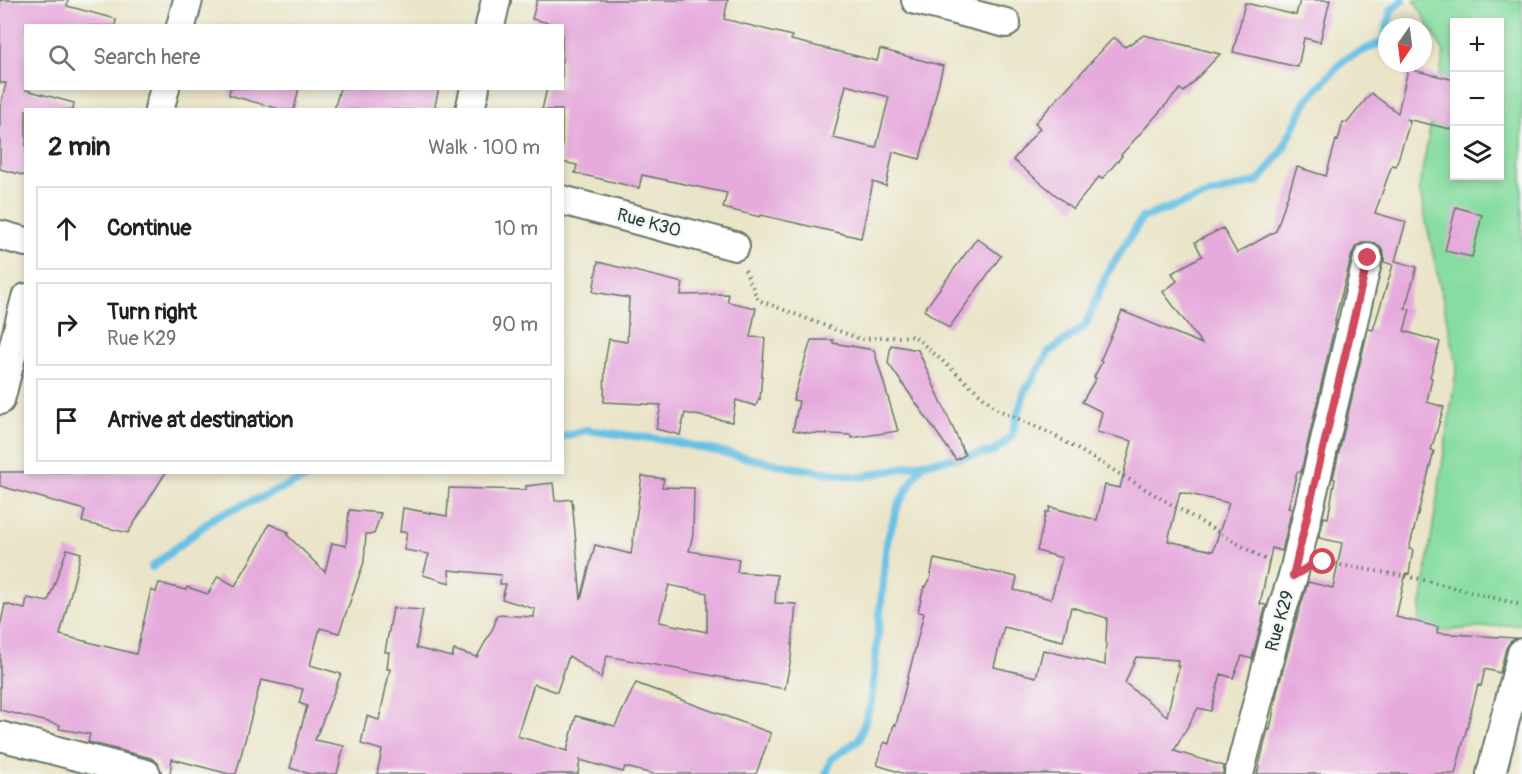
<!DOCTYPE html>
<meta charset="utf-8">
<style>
:root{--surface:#fff;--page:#f2f2f2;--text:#202124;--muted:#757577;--line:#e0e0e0}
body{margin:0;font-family:Pangolin,sans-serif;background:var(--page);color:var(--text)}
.controls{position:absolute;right:18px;top:18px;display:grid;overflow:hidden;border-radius:0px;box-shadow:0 3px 9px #0003}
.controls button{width:54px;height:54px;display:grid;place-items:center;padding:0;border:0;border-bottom:2px solid var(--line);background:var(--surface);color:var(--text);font:30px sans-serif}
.compass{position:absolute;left:1378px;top:18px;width:54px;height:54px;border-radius:50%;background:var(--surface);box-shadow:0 3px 9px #0003;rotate:194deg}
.stop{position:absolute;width:18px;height:18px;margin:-14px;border:4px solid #d1495b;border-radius:50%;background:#fff}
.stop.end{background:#d1495b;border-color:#fff;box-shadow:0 2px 6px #0008}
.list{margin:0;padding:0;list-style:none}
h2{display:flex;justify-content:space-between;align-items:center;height:78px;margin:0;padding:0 24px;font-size:26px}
h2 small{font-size:20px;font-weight:400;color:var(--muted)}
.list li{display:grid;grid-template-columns:39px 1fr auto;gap:18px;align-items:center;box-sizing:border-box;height:84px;margin:0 12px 12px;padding:0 12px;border:2px solid var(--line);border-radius:0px}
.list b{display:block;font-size:22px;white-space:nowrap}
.list p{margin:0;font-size:20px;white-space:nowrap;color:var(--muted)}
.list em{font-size:20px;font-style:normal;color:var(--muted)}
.icon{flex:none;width:33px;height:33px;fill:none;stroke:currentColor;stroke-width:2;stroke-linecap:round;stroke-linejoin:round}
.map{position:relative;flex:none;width:1522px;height:774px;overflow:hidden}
.search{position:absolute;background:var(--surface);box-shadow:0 3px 9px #0003;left:24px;top:24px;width:540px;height:66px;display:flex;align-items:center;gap:15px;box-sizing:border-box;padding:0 21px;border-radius:0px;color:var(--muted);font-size:22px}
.panel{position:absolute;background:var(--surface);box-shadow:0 3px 9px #0003;left:24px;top:108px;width:540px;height:366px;border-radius:0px}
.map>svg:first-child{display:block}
.green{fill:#87dda1;stroke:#538d6a;stroke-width:1.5;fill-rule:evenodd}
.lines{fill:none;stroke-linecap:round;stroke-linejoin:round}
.stream{stroke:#66c0e4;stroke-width:8}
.building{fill:#e6aadd;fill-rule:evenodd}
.minor-casing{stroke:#667868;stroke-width:32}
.path{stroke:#667868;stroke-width:4;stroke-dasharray:1.5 4.5;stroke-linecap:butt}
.minor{stroke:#fff;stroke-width:28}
.route{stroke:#d1495b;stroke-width:8}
.labels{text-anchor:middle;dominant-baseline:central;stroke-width:5;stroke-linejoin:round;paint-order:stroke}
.street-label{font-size:18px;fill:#1f3d34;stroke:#f6f6f2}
</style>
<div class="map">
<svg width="1522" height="774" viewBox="0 0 1522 774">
<rect width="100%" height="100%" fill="#f6f6f2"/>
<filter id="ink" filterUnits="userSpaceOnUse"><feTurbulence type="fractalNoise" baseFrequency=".0167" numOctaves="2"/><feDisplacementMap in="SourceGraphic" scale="12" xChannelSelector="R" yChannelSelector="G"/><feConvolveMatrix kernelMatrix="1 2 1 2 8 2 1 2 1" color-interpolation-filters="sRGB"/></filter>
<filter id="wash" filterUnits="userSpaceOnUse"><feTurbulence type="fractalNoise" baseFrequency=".008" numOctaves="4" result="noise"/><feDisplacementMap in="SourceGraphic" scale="24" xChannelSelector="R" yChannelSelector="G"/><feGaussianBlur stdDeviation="1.35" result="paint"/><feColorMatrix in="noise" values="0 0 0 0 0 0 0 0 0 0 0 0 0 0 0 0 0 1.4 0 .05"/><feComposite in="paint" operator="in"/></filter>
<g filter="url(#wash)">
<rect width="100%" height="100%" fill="#eae5c9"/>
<path class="green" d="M1414,0H1522V624L1417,633L1457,366L1419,188L1444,52ZM1454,22H1500V176H1454Z"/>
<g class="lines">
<g class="stream">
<polyline points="1387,27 1392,9 1403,0"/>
<polyline points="562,437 586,430 665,440 796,468 861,477 923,463"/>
<polyline points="152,567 215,517 313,475 346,472"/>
<polyline points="826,774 831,759 859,740 871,703 887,542 898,505 923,463 993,452 1011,437 1025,391 1049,352 1085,326 1108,272 1142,218 1197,198 1259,181 1282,151 1307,100 1345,59 1384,41 1387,28"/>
</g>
</g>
<g id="blocks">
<g class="building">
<polygon points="0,0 68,0 67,6 116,19 115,26 26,26 26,90 74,103 73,110 26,110 26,176 0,169 0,108 6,83 0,83"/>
<path d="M537,0H728L724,19L792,36L791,40L877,61L880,49L943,66L920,159L893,152L886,186L873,182L861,238L761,215L760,217L723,208L727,193L642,175L639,188L575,173L577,165L562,162V110H542L547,88H562V26L532,19ZM846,85L889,97L876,148L833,138Z"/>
<polygon points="1300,0 1330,0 1320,42 1304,38 1298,67 1233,52 1245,3 1296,15"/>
<polygon points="1144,35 1220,54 1184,92 1180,89 1121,155 1122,156 1102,179 1099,177 1073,209 1013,160 1040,128 1035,123 1114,37 1125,47"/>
<path d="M1408,69L1455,80V130L1406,119L1410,122L1396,166L1392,165L1375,213L1406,222L1395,261L1417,267L1405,308L1410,309L1404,331L1440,342L1430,377L1432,378L1427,402L1444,407L1431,450L1434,451L1409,549H1413L1409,574L1406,573L1396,617L1438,627L1437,633L1516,638L1510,642L1506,648L1500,673L1485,669L1481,686L1478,685L1455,774H1257L1268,729L1270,730L1277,692L1296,621L1308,582L1333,588L1342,543L1319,538L1324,517L1328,518L1335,479L1333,478L1368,329L1373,330L1393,265L1384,262V254L1380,246L1371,242H1364L1356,246L1352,254L1335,320H1336L1301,472H1297L1288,508L1292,509L1282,551L1272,548L1260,604L1266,605L1252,659L1242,656L1233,678L1221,674L1211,711L1198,708L1174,751L1224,766L1223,774H905L877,765L884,742L889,744L894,724L896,725L924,613L918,612L924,586L926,587L930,579L934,559L1017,577L1014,590L1051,599L1062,558L1037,551L1046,512H1049L1050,507L1097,520L1105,485L1120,488L1132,441L1097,432L1102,412L1082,402L1096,378L1094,377L1102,362L1100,361L1122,311L1202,344L1163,292L1177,281L1172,273L1202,256L1195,242L1223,228L1237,253L1276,231L1297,167L1326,176L1336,140L1338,141L1343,122L1347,123L1371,93L1398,113ZM1180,492L1229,503L1213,551L1168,541ZM1071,607L1107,618L1105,665L1043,650L1036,677L994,667L1004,627L1063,641ZM1136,657L1178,660L1177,666H1179L1167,716L1125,683Z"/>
<polygon points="230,88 299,88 294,110 283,110 229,95"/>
<polygon points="340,88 439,88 434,110 334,110"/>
<polygon points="1456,207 1482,215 1472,257 1445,251"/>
<polygon points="977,238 1001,256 949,328 924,310"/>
<polygon points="598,262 683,283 681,295 728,294 728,302 756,308 750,337 765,338 760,399 759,398 756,406 736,400 732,422 685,413 680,435 656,429 661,405 604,402 605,362 609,339 627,342 629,298 593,292"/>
<polygon points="811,340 833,340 833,343 874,350 898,431 852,438 851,435 809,433 793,430 799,401 793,400"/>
<polygon points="891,345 918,350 965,455 956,460 888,363"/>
<polygon points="0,472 166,472 128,533 82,522 85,510 0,486"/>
<path d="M642,476L664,479L662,487L694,488L693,534L689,551L739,559L737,572L777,575L775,603L796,604L791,658L785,689L607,656L601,678L569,656L557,692L534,684L517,736L567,751L576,716L615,726L636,683L771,733L756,774H653L625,767L623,772L580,760L578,774H377L382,750L361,744L367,716L379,720L390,669H387L389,652H385L393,608L423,610L416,648L452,657L454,650L477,657L494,626L497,615L534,617L535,609L502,599L506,584H500L501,575L449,570L450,583L423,575L429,554L404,550L407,532H400L403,508L447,516L449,488L526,490V486L553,483L555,501L572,499L581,599L595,545L631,554ZM669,585L707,593V632L659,622Z"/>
<polygon points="349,510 381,513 374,534 366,534 364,562 339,633 320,628 310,665 341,674 315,740 344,746 337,774 310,774 290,768 307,706 299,703 303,689 261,680 236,774 229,774 172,759 170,774 162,774 158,763 151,758 88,742 90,734 59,729 60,725 0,710 0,627 5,604 25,609 27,598 48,602 67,549 81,553 60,635 136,654 151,590 156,592 159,583 186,590 187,587 208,594 218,576 235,586 260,544 269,524 289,532 287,535 325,572 332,543 346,546"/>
</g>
</g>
</g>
<g filter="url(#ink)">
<use href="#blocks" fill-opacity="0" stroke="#667868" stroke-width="1.5"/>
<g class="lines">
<defs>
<g id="minor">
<polyline points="916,0 1006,23"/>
<polyline points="181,26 188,0"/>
<polyline points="490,26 496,0"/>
<polyline points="159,110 165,88"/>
<polyline points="470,110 475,88"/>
<polyline points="562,200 735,246"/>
<polyline points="0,235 26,242"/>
<polyline points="0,400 26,298"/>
<polyline points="0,736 146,774"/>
<polyline points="1239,774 1280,616 1293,576 1368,258"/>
<polyline points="1491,774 1522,653"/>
</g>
</defs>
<use href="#minor" class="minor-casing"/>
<g class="path">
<polyline points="745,270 758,300 860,339 914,336 997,409 1052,434 1269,562"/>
<polyline points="1323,562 1416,578 1522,605"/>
</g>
<use href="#minor" class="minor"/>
</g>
</g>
<g class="lines" filter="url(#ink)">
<polyline class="route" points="1323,562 1315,563 1293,576 1368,258"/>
</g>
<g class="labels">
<g class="street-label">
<text transform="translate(649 223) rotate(15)">Rue K30</text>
<text transform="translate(1280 621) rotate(-74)">Rue K29</text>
</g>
</g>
</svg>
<div class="controls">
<button>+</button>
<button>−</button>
<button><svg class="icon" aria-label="layers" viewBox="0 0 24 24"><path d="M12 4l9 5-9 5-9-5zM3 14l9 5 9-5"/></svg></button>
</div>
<svg class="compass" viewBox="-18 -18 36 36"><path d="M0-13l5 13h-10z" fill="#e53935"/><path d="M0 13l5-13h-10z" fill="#757577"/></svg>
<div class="stop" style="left:1323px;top:562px"></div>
<div class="stop end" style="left:1368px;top:258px"></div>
<div class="search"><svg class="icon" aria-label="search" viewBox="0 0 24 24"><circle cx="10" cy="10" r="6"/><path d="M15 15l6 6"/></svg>Search here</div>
<section class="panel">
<h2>2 min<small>Walk · 100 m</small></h2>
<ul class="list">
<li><svg class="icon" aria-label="ahead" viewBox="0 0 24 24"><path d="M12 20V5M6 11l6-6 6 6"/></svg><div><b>Continue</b></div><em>10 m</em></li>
<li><svg class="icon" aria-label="right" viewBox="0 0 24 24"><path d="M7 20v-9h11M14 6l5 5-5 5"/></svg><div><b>Turn right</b><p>Rue K29</p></div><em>90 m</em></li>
<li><svg class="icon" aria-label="arrive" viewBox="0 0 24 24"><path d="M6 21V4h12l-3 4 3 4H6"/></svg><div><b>Arrive at destination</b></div></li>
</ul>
</section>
</div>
